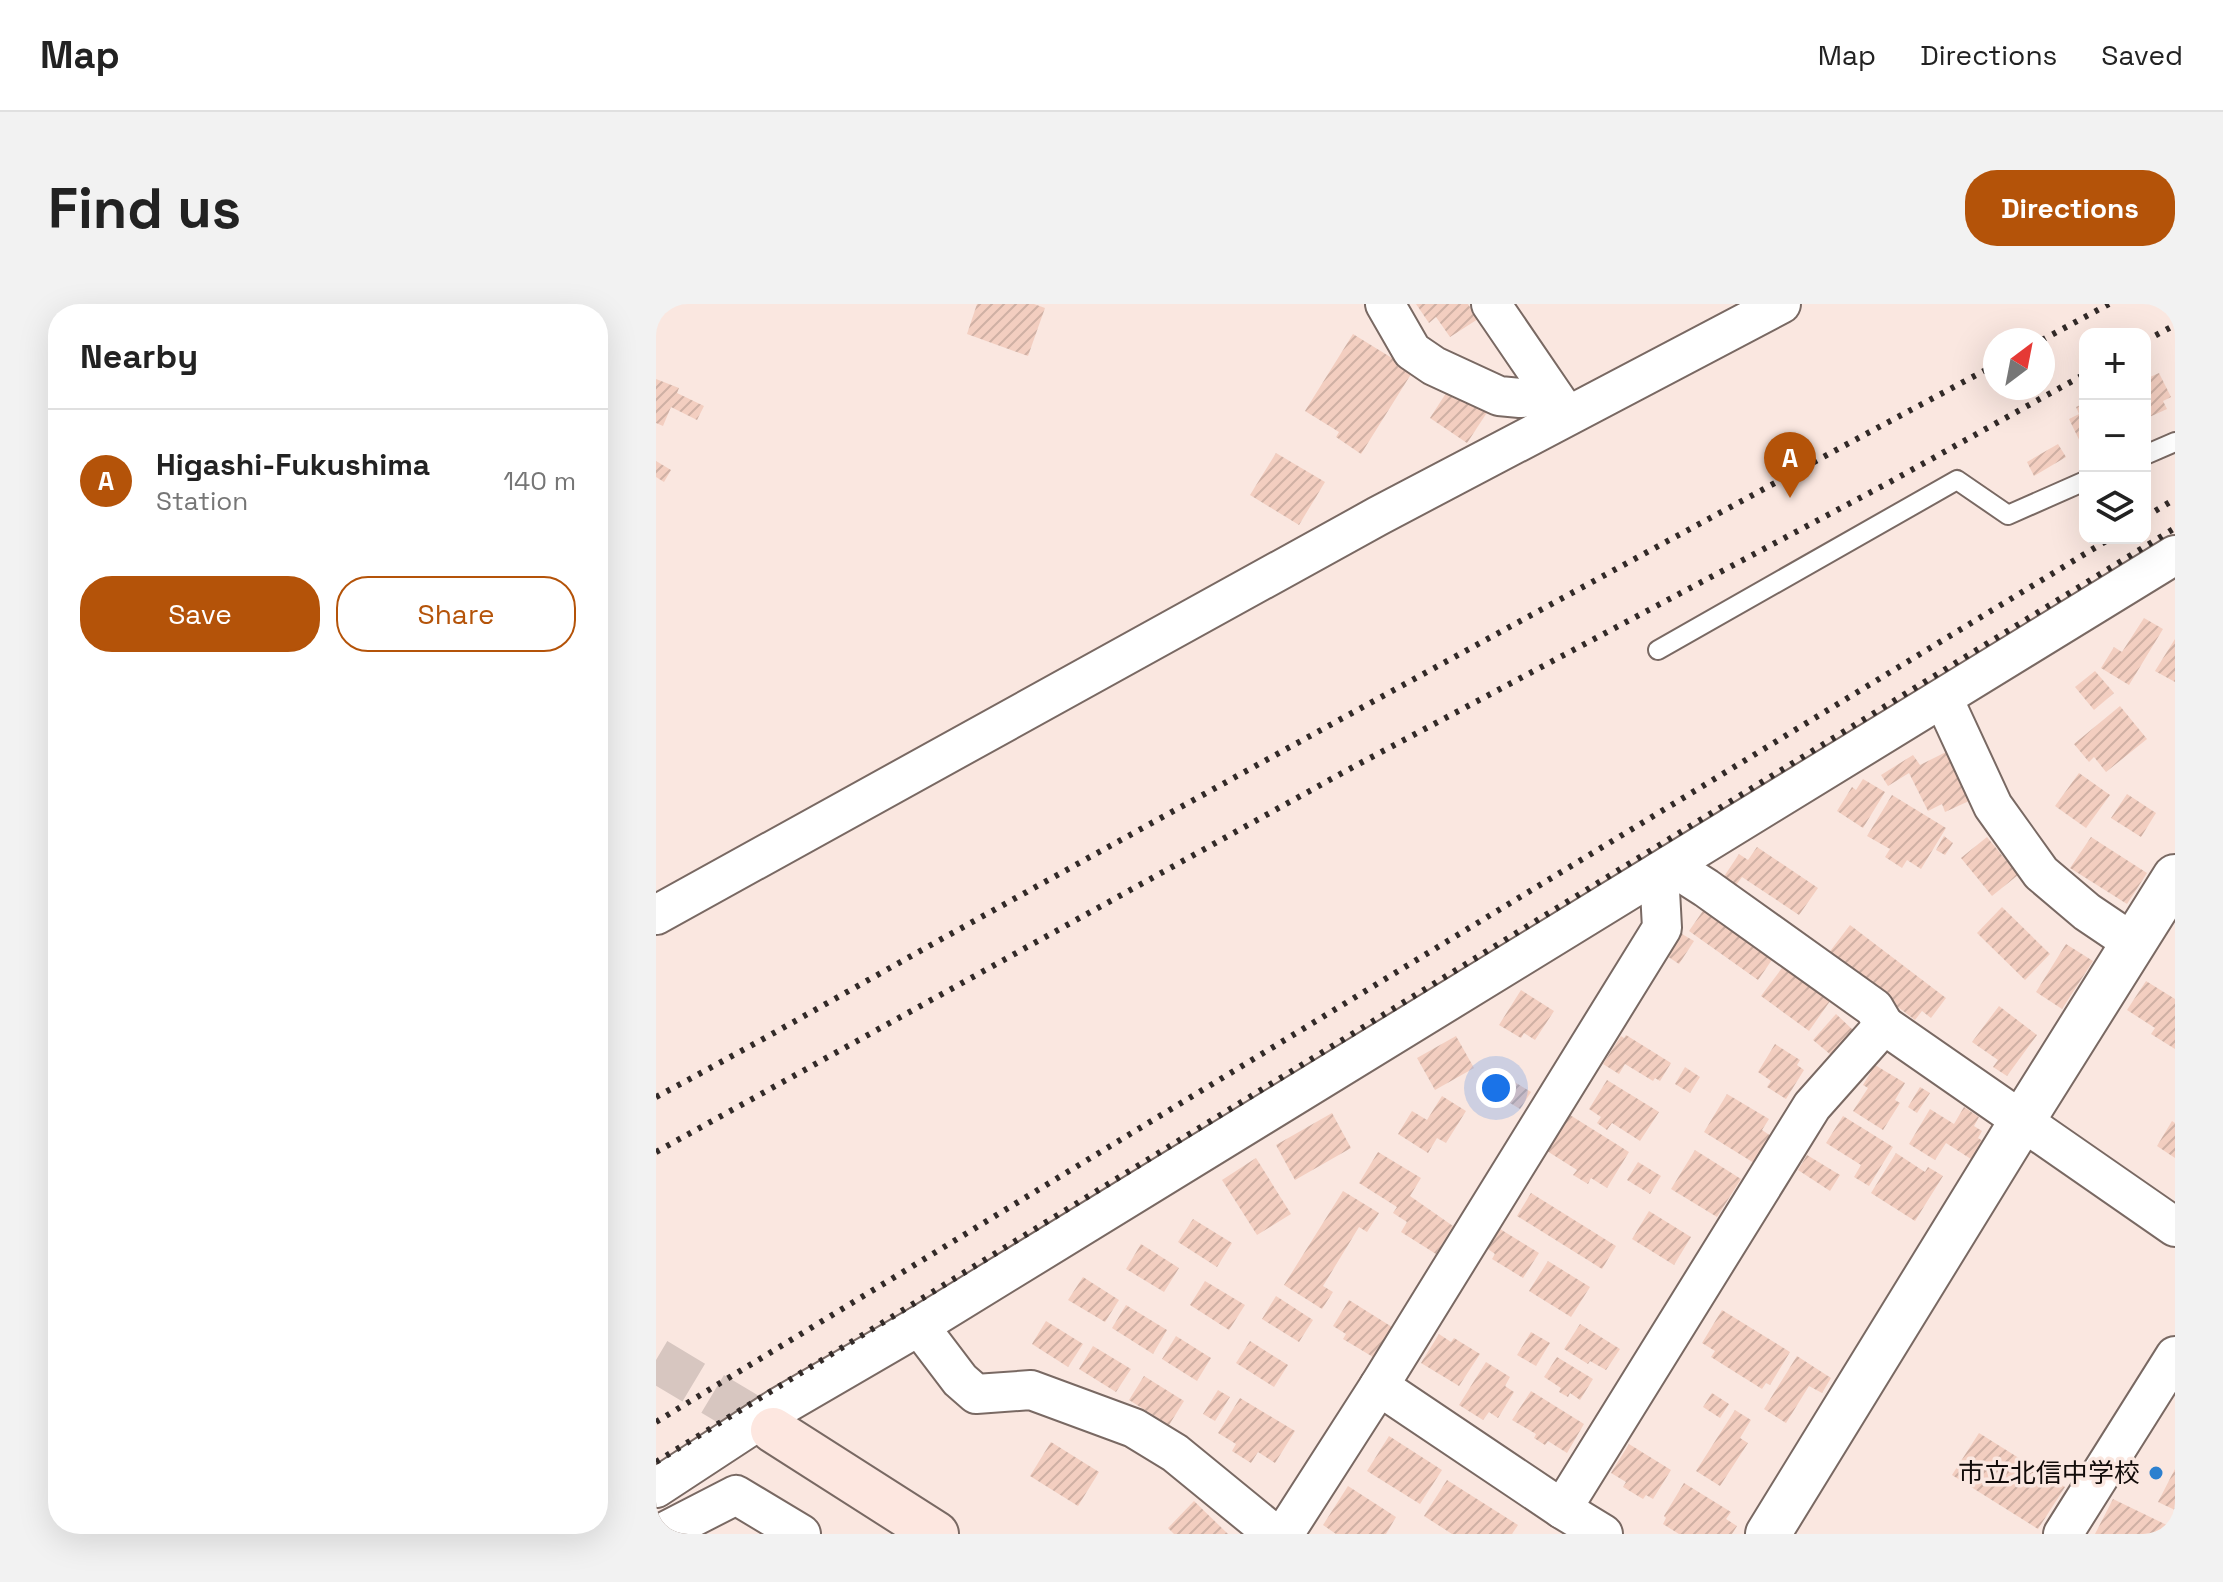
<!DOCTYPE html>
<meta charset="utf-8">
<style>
:root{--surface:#fff;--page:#f2f2f2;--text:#222;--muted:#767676;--line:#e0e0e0;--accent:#b45309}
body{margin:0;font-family:"Space Grotesk","Noto Sans JP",sans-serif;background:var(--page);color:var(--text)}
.controls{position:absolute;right:24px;top:24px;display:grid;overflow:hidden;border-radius:16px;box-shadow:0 8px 32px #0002}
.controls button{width:72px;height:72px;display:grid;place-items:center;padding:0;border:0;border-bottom:2px solid var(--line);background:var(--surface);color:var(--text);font:40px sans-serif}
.compass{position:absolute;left:1327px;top:24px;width:72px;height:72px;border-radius:50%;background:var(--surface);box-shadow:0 8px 32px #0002;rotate:32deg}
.you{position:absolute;left:840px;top:784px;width:28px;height:28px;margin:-20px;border:6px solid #fff;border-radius:50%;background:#1a73e8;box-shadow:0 0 0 12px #1a73e833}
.badge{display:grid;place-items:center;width:52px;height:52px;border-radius:50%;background:var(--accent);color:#fff;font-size:26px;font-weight:700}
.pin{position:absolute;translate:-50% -66px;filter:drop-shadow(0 2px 4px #0008)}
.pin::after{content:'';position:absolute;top:42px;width:28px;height:24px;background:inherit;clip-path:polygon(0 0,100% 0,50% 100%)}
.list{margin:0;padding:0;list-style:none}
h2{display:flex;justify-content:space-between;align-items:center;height:104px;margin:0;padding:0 32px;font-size:34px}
h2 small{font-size:26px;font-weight:400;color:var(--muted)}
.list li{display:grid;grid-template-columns:52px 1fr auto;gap:24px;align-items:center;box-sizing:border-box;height:144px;padding:0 32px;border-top:2px solid var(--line)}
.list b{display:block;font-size:30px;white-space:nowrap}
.list p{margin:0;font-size:26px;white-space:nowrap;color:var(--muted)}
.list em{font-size:26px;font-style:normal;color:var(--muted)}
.actions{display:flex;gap:16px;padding:24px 32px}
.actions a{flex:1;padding:18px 0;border:2px solid var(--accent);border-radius:32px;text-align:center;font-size:28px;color:var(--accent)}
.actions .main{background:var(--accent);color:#fff}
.icon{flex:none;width:44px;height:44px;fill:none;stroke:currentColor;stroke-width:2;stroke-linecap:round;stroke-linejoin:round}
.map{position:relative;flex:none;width:1519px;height:1230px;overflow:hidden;border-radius:32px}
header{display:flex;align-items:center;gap:48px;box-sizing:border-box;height:112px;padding:0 40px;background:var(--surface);border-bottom:2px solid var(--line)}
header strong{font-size:38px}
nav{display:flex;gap:44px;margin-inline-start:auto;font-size:28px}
.intro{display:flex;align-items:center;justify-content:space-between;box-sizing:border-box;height:192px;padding:0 48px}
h1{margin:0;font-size:56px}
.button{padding:20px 36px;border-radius:32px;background:var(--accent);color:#fff;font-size:28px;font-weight:700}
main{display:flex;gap:48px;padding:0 48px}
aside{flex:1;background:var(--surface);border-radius:32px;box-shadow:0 8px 32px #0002}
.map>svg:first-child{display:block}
.building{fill:url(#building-hatch)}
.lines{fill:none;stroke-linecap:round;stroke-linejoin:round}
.secondary-tunnel{stroke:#d7c6c0;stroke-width:44;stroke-dasharray:44 22;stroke-linecap:butt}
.service-casing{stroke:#796963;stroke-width:22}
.minor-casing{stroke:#796963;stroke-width:42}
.tertiary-casing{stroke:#796963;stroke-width:48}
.secondary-casing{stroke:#796963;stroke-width:48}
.service{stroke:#fff;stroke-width:18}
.minor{stroke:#fff;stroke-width:38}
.tertiary{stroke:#fff;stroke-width:44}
.secondary{stroke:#fde7e0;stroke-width:44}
.rail{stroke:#322a28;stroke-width:6;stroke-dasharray:4 8;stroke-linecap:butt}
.poi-dot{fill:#2c80cf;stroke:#fae7e0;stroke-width:3}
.labels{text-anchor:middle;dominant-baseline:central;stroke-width:7;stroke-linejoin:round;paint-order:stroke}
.poi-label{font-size:26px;fill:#120c0a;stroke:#fae7e0;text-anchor:end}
</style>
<header>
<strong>Map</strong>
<nav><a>Map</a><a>Directions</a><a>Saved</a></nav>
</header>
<div class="intro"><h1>Find us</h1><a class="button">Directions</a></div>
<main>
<aside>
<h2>Nearby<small></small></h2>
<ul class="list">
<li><span class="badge">A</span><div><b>Higashi-Fukushima</b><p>Station</p></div><em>140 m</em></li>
</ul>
<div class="actions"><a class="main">Save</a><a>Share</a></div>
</aside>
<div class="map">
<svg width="1519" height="1230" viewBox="0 0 1519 1230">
<defs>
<pattern id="building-hatch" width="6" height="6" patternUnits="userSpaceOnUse" patternTransform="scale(2)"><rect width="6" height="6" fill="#f3cec0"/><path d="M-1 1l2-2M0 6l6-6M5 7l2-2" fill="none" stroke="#cfb0a4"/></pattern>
</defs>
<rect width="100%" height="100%" fill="#fae7e0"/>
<g class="building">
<polygon points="321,0 378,0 389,4 372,52 311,30"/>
<polygon points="760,0 812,0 822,15 794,33 780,13 773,19"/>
<polygon points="697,30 757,67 705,150 680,133 683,128 649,107"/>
<polygon points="1491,68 1494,73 1503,69 1515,93 1507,97 1511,105 1489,115 1489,69"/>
<polygon points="0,75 23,84 21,89 48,102 41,116 15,103 7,122 0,119"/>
<polygon points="794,83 832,107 811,139 774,114"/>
<polygon points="1429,99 1429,148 1413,115 1423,110 1420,103"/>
<polygon points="1402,140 1410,153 1378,172 1371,158"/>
<polygon points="620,149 669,178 643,221 594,191"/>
<polygon points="0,157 15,166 8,178 0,173"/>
<polygon points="1488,314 1507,325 1473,381 1445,364 1458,343 1466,348"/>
<polygon points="1519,335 1519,378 1499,367"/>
<polygon points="1439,367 1458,389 1438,406 1419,383"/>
<polygon points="1464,402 1491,435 1450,468 1438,453 1433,458 1418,440"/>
<polygon points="1290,448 1313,497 1289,508 1286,500 1272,507 1253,469 1232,482 1225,471 1257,451 1264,461"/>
<polygon points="1423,469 1454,491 1430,524 1399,502"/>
<polygon points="1207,475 1229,488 1207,524 1181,507 1196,483 1200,486"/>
<polygon points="1471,490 1500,509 1485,533 1455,514"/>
<polygon points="1236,491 1290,524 1265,565 1251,556 1246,564 1229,553 1234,545 1211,532"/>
<polygon points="1288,532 1297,539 1289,551 1280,546"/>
<polygon points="1331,533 1362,571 1336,592 1305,554"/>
<polygon points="1435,533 1491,569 1471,600 1414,564"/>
<polygon points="1101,543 1162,584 1143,611 1086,573 1077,585 1065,577 1083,550 1092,556"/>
<polygon points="1051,601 1120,650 1102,676 1033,627"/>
<polygon points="1346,603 1394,650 1369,676 1321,629"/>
<polygon points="1194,621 1290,694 1275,714 1266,707 1259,716 1172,650"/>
<polygon points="1026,630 1038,637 1023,660 1011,652"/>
<polygon points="1410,640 1437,657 1406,705 1380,688"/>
<polygon points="1132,656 1179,690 1153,727 1105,692"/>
<polygon points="1490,677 1519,695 1519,745 1495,730 1499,724 1471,706"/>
<polygon points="865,686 898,707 879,736 868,729 865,734 843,721"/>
<polygon points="1343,702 1381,731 1351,772 1337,763 1342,756 1316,738"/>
<polygon points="1180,710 1197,726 1175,751 1157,736"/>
<polygon points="970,731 1015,759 1004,777 999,774 997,777 969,760 963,770 947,760 965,732 968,734"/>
<polygon points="800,732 818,764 779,786 761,754"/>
<polygon points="1119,740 1144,756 1141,761 1148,766 1130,795 1111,783 1115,777 1102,768"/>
<polygon points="1219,761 1249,779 1239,796 1244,799 1227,826 1197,807 1212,784 1207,781"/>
<polygon points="1029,763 1044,773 1034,789 1019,780"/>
<polygon points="847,771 875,788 864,805 829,784 834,776"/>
<polygon points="951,776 1003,808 984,837 956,819 951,826 941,819 945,813 933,805"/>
<polygon points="1264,783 1274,789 1261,809 1252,803"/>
<polygon points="1071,790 1113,815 1106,826 1115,832 1098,859 1048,828"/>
<polygon points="786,792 810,807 790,839 781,834 772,849 742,830 756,807 771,816"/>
<polygon points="1308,803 1323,813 1318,822 1326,827 1322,834 1330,839 1318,857 1290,839 1279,856 1253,840 1274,805 1298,820"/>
<polygon points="676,809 695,844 639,876 620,841"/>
<polygon points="914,811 973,848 951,884 935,874 932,880 917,871 921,866 891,847"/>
<polygon points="1187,812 1237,843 1213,882 1198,873 1205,861 1170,839"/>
<polygon points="1516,817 1519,819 1519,854 1501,842"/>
<polygon points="1039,846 1085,875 1061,913 1015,885"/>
<polygon points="722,848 765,874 754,892 797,922 780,950 745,928 751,918 737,909 741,903 703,879"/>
<polygon points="1240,849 1269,868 1272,863 1287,872 1259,917 1215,889"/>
<polygon points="1151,851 1184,871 1174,887 1142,866"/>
<polygon points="600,854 635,910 601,931 566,876"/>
<polygon points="982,858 1005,872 994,890 971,876"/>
<polygon points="687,887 723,909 711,928 703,923 667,982 677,988 666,1005 628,981"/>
<polygon points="875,889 960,942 946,965 861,912"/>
<polygon points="993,907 1035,933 1018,961 976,935"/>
<polygon points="537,915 576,939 561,963 522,938"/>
<polygon points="844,925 883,949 867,974 836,955 839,950 832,945"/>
<polygon points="485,940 523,964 508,988 470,965"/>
<polygon points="892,957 934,983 915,1013 873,987"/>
<polygon points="427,973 463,996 449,1018 412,996"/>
<polygon points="549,977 589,1001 573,1026 534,1001"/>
<polygon points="620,992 657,1016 643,1038 606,1015"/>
<polygon points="693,996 736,1023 717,1053 687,1035 690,1030 677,1022"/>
<polygon points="470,1001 511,1026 497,1050 456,1024"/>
<polygon points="1066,1006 1134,1048 1114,1081 1110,1079 1106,1085 1055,1053 1059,1047 1046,1039"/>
<polygon points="390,1017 427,1040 412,1063 376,1040"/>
<polygon points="924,1020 964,1045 950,1066 934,1057 932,1060 908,1045"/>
<polygon points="875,1028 894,1039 880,1062 861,1051"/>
<polygon points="783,1030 795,1038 798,1034 824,1050 803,1082 765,1059"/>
<polygon points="520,1032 555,1054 541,1077 506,1055"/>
<polygon points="594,1037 632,1061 618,1083 580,1059"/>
<polygon points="437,1042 475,1065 460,1088 423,1065"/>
<polygon points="1141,1052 1175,1074 1166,1089 1153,1082 1130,1119 1108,1105"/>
<polygon points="901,1053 937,1075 924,1096 914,1089 912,1093 903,1088 905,1084 888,1073"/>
<polygon points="830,1058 854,1073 849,1082 858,1088 842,1114 833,1108 827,1116 803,1101"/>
<polygon points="488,1072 528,1097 513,1121 473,1096"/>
<polygon points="562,1086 574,1093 559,1117 547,1110"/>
<polygon points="875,1087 928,1120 911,1149 892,1137 889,1141 878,1134 880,1130 856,1116"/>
<polygon points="1056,1089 1073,1100 1064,1114 1047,1103"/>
<polygon points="584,1094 639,1127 619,1159 602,1148 595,1159 576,1147 580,1140 562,1129"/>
<polygon points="1079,1106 1095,1116 1084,1134 1092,1139 1064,1182 1040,1167"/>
<polygon points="1323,1129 1409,1183 1382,1225 1296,1171"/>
<polygon points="733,1132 786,1166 764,1200 711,1167"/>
<polygon points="395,1138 443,1168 422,1202 374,1172"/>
<polygon points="973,1140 1015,1166 997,1195 990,1191 987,1195 967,1183 970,1178 955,1169"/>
<polygon points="1519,1165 1519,1206 1502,1198"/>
<polygon points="791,1176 862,1221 856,1230 796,1230 768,1212"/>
<polygon points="1028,1179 1075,1208 1070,1215 1081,1222 1076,1230 1023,1230 1007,1220 1010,1214 1008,1212"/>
<polygon points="692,1182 740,1213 730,1230 680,1230 667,1221"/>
<polygon points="1457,1195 1519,1225 1519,1230 1439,1230"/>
<polygon points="538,1197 572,1230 518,1230 512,1224"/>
</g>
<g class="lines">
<polyline class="secondary-tunnel" points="0,1056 117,1126"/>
<defs>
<g id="service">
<polyline points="1489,151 1519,138"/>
<polyline points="1002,346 1301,176 1352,211 1429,177"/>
</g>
<g id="minor">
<polyline points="729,0 756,47 778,62 843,92 864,94 897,92"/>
<polyline points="835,0 908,107"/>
<polyline points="1287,394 1337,502 1385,569 1431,608 1477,639"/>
<polyline points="1014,561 1050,584 1218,704 1228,721"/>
<polyline points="0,611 722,212 1125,0"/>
<polyline points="263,1022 304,1076 320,1090 375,1086 478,1124 519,1149 618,1230"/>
<polyline points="723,1082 906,1205 947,1230"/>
<polyline points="0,1184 122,1104 263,1022 1519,251"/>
<polyline points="906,1205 1156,802 1228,721 1519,923"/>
<polyline points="4,1230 80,1191 145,1230"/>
<polyline points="628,1230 723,1082 1006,624 1003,568"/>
<polyline points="1407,1230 1519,1052"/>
</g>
<polyline id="tertiary" points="1112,1230 1366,817 1519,573"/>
<polyline id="secondary" points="117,1126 280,1230"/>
</defs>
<use href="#service" class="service-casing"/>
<use href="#minor" class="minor-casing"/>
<use href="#tertiary" class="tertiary-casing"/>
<use href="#secondary" class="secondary-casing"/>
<use href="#service" class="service"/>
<use href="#minor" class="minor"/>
<use href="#tertiary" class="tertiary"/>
<use href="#secondary" class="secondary"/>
<g class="rail">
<polyline points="1386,36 1453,0"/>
<polyline points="1489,37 1519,21"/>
<polyline points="1489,213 1519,195"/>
<path d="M0,793C104,738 206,679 309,622C651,433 994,245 1339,61"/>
<polyline points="0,848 697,463 1232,179 1429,70"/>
<polyline points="0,1118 1455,234"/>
<polyline points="0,1158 1519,224"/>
</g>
</g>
<circle class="poi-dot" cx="1500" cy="1169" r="8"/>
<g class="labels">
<g class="poi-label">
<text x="1484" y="1169">市立北信中学校</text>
</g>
</g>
</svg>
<div class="controls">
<button>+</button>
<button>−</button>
<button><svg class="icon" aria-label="layers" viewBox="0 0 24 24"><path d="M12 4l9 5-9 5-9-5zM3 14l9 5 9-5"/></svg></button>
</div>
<svg class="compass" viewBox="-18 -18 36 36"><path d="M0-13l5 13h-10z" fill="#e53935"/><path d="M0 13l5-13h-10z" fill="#767676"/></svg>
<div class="you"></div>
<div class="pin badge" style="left:1134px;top:194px">A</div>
</div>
</main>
